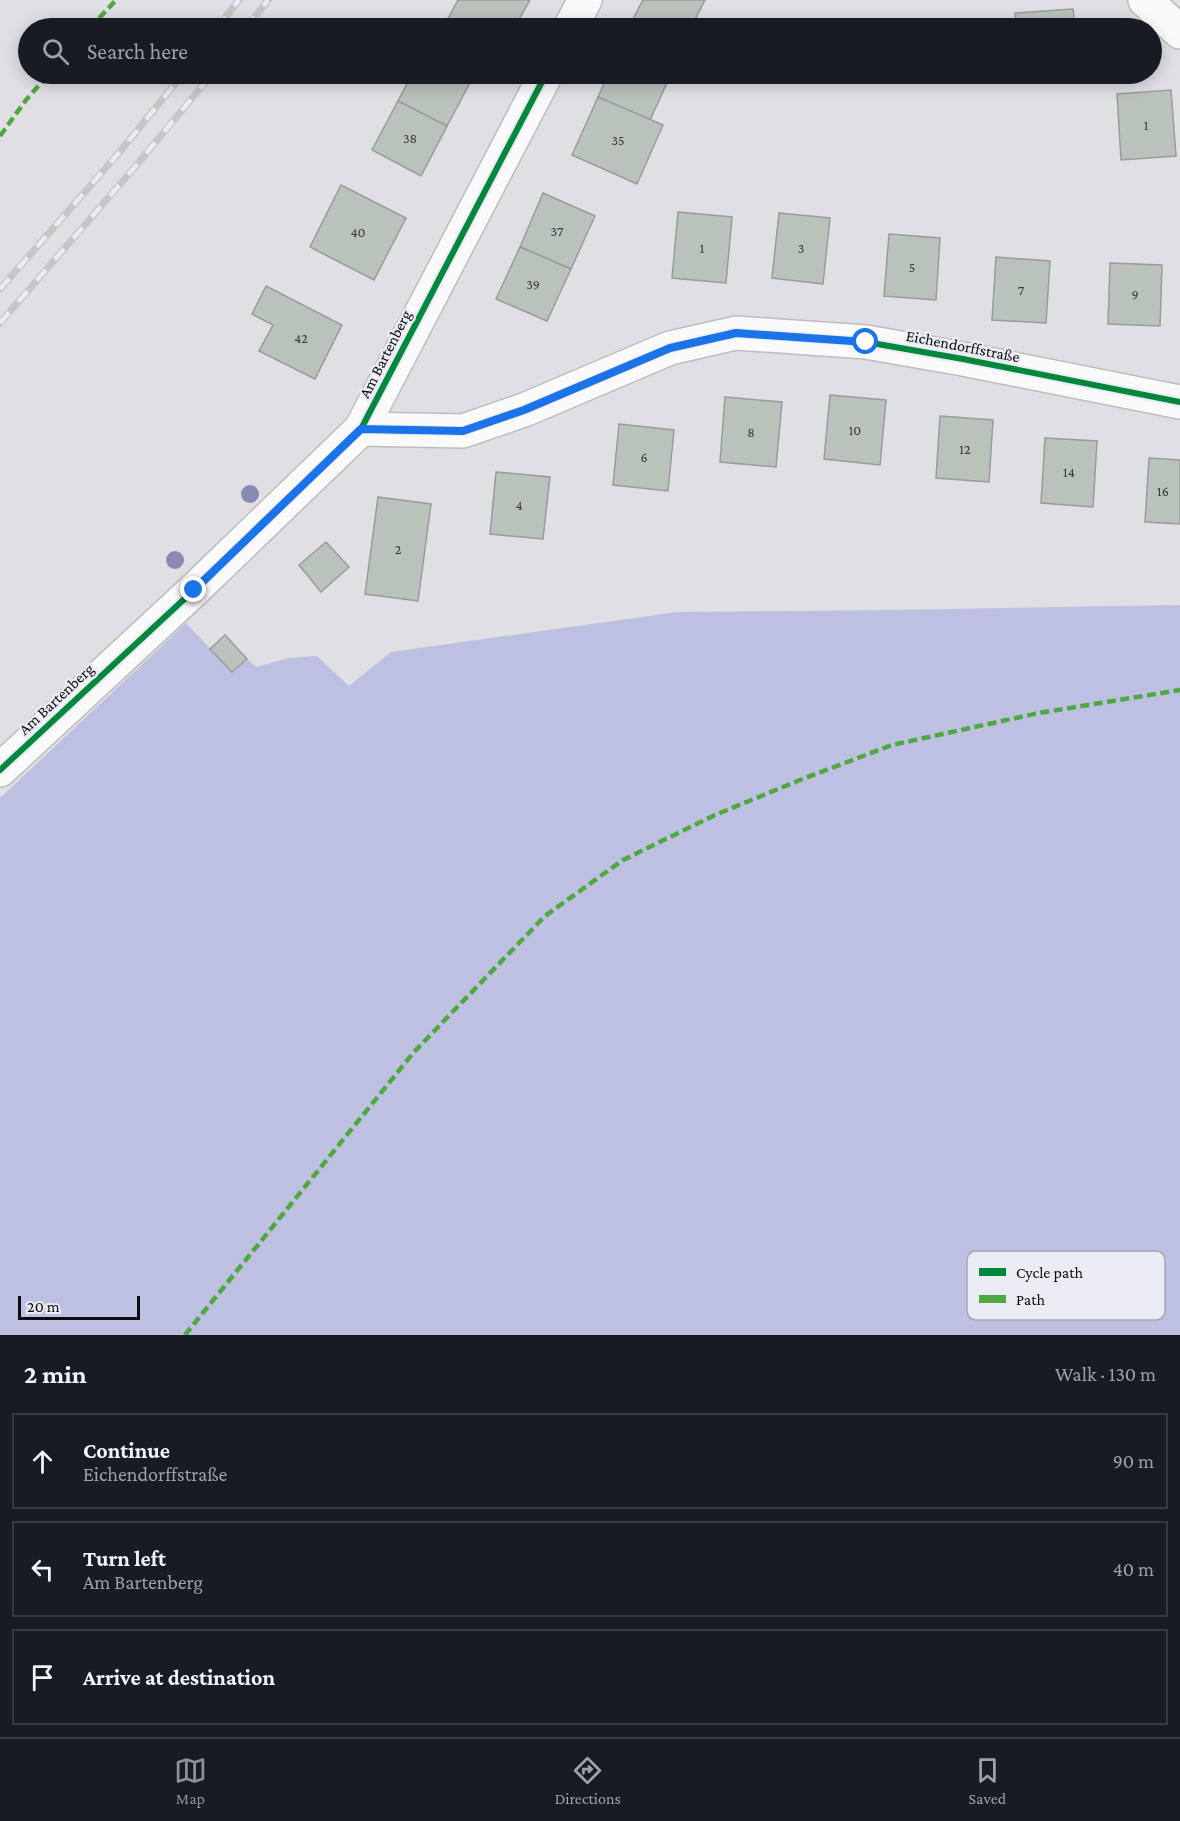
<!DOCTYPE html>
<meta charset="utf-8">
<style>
:root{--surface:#171b24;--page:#20242c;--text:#f1f3f6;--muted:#9ea1a6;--line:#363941;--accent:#8c9099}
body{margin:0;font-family:"Crimson Pro",serif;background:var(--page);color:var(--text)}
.scale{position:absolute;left:18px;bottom:15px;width:122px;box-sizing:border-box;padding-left:6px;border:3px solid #0c0c0e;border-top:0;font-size:16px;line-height:21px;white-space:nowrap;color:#0c0c0e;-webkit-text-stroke:4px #eaebf3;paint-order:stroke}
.stop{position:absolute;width:18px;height:18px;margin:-14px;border:4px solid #1a73e8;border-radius:50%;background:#fff}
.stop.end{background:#1a73e8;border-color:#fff;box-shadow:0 2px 6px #0008}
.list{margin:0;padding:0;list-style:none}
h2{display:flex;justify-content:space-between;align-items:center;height:78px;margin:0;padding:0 24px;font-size:26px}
h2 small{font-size:20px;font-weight:400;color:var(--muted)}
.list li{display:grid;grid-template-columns:39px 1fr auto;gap:18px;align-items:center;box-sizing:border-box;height:96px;margin:0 12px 12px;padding:0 12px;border:2px solid var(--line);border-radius:0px}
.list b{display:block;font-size:22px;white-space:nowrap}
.list p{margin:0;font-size:20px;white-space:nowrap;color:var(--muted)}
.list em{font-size:20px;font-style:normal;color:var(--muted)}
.icon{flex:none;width:33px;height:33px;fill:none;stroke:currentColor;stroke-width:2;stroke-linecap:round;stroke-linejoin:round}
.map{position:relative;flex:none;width:1180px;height:1335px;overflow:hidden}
.search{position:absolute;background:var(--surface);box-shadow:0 3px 15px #0003;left:18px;right:18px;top:18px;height:66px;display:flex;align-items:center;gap:15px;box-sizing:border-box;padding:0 21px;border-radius:33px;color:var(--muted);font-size:22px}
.sheet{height:402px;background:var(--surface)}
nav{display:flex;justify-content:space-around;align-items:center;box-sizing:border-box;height:84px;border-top:2px solid var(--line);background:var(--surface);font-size:16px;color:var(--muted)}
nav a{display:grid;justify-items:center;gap:3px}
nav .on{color:var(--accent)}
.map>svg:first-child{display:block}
.forest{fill:#bdc0e1}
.building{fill:#bac2bc;stroke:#9b9b9d;stroke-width:1.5}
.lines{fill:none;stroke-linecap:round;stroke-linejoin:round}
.minor-casing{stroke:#bdbdc0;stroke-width:36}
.minor{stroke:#fafafb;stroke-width:33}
.rail-casing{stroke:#c6c6c7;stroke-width:7}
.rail{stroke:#eaebf3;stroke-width:4.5;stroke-dasharray:14;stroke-linecap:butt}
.quiet{stroke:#50a841;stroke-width:4.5;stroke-dasharray:9 4.5;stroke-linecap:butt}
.cycleway-casing{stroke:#eaebf3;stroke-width:10}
.cycleway{stroke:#00873e;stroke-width:6}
.tree{fill:#8a8bb2}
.route{stroke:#1a73e8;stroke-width:8}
.labels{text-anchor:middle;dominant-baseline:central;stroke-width:5;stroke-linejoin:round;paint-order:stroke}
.number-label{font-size:14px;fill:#383a3a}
.street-label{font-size:16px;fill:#0c0c0e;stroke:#eaebf3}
.key{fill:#eaebf3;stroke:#a7a8ae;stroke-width:1.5}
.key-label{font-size:16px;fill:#0c0c0e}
</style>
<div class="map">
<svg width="1180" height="1335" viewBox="0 0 1180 1335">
<rect width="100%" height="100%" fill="#dfdfe4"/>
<polygon class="forest" points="1180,605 1180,1335 0,1335 0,798 186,623 232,672 247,659 257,667 288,658 317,656 349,686 391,652 677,612 894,610"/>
<g class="building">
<polygon points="458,0 530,0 514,28 453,28 445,24"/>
<polygon points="643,0 705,0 691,28 654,28 633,19"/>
<polygon points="1073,9 1075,28 1016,28 1015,13"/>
<polygon points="412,74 462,74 472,79 447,126 398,101"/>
<polygon points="608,74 671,74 650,120 598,97"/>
<polygon points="1020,74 1076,74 1020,78"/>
<polygon points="1171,90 1176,156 1121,160 1117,94"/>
<polygon points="598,97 663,125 637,184 572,155"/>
<polygon points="398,101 447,126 421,176 372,150"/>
<polygon points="341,185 406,218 374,280 310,247"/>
<polygon points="543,193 595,216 571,269 520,247"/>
<polygon points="678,212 732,217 726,283 672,278"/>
<polygon points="779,213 830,218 823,284 772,278"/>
<polygon points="889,234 940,238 936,300 884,296"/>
<polygon points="520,247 571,269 547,321 496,299"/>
<polygon points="996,257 1050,261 1046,323 992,320"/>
<polygon points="1110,263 1162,265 1160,326 1108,324"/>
<polygon points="266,286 342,325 315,379 259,351 273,325 252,314"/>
<polygon points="830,395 886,400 880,465 824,459"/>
<polygon points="725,397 782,402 776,467 720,462"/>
<polygon points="940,416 993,420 989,482 936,478"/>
<polygon points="619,424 674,430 668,491 613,485"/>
<polygon points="1045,438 1097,441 1093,507 1041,503"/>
<polygon points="1149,458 1180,460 1180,524 1145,522"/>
<polygon points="496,472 550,477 543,539 490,534"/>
<polygon points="378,497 431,504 418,601 365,594"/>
<polygon points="326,542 349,567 321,592 299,565"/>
<polygon points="225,635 247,659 232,672 210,649"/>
</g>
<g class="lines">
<defs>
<g id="minor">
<polyline points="1145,0 1180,32"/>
<polyline points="570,28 585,0"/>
<polyline points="361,429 463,431 524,410 670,348 736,333 866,342 963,359 1180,402"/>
<polyline points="0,770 194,590 361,429 546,74"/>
</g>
</defs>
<use href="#minor" class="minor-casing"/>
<use href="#minor" class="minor"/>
<defs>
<g id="rail">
<polyline points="217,28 239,0"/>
<polyline points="246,28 268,0"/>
<polyline points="0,289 118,154 183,74"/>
<polyline points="0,323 134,168 212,74"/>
</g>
</defs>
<use href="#rail" class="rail-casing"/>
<use href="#rail" class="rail"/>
<g class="quiet">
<polyline points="90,28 116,0"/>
<polyline points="0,136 26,100 49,74"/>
<polyline points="185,1335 414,1052 545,916 623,860 715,815 800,780 892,745 1039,713 1180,690"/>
</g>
<defs>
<g id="cycleway">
<polyline points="361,429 463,431 524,410 670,348 736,333 866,342 963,359 1180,402"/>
<polyline points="0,770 194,590 361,429 546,74"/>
</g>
</defs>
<use href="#cycleway" class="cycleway-casing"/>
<use href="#cycleway" class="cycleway"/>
</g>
<g class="tree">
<circle cx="250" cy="494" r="9"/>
<circle cx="175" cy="560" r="9"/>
</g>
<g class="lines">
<polyline class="route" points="194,590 361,429 463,431 524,410 670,348 736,333 866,342"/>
</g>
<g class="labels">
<g class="number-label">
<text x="1146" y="125">1</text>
<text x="410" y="138">38</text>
<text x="618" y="140">35</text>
<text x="557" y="231">37</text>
<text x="358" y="232">40</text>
<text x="702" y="248">1</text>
<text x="801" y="248">3</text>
<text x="912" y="267">5</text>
<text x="533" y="284">39</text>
<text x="1021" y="290">7</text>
<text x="1135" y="294">9</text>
<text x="301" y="338">42</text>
<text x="855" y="430">10</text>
<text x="751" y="432">8</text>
<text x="965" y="449">12</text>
<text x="644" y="457">6</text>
<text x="1069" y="472">14</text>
<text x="1163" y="491">16</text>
<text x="519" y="505">4</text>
<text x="398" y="549">2</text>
</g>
<g class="street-label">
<text transform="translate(963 346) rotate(11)">Eichendorffstraße</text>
<text transform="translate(385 354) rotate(-63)">Am Bartenberg</text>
<text transform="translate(56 699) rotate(-43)">Am Bartenberg</text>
</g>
</g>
<rect x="967" y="1251" width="198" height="69" rx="9" class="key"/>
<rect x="979" y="1268" width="27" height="8" fill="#00873e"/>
<rect x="979" y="1295" width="27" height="8" fill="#50a841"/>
<g class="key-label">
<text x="1016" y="1278">Cycle path</text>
<text x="1016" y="1305">Path</text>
</g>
</svg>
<div class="scale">20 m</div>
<div class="stop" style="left:866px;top:342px"></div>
<div class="stop end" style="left:194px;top:590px"></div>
<div class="search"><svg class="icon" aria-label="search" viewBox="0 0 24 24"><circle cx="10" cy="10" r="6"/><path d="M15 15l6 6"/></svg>Search here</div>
</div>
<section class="sheet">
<h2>2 min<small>Walk · 130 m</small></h2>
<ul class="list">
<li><svg class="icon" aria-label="ahead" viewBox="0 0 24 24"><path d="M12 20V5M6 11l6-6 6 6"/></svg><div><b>Continue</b><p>Eichendorffstraße</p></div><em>90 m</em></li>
<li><svg class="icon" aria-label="left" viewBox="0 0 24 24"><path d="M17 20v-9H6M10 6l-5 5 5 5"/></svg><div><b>Turn left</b><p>Am Bartenberg</p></div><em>40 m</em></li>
<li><svg class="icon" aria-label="arrive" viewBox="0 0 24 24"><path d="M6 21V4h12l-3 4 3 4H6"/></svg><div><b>Arrive at destination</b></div></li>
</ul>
</section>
<nav>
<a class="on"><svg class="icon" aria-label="map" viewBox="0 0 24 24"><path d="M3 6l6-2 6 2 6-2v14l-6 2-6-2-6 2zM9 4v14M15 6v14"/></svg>Map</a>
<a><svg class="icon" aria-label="directions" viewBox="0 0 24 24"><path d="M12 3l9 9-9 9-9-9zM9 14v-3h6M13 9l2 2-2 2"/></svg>Directions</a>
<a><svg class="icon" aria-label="saved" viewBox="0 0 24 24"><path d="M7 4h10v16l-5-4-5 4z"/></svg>Saved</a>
</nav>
